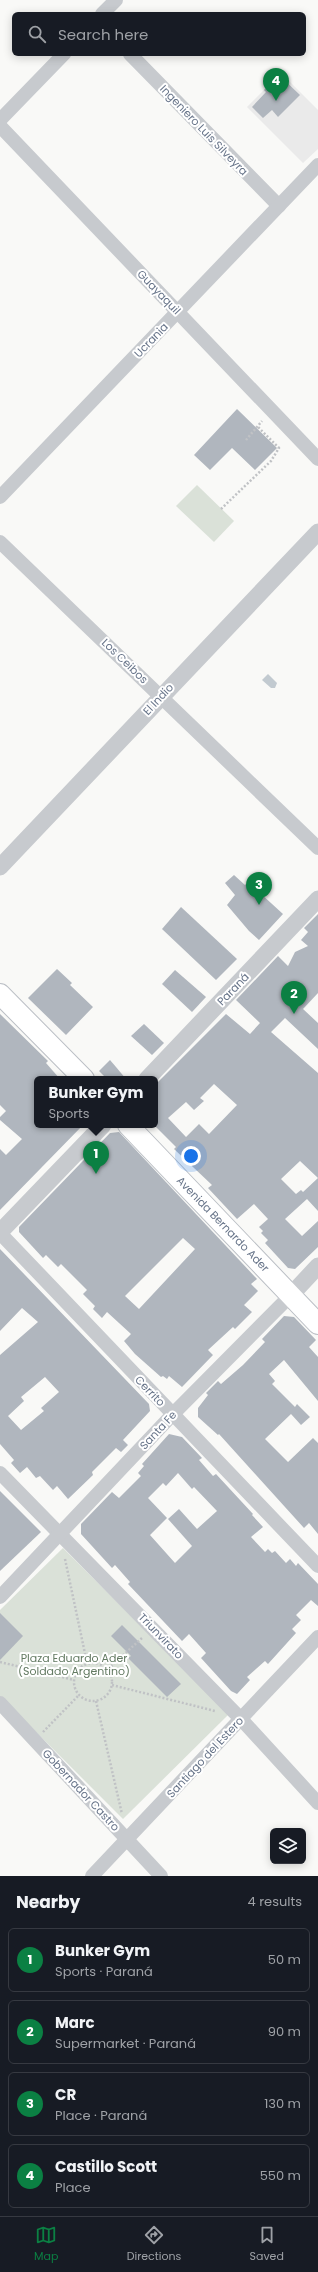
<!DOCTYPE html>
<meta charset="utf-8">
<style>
:root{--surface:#171b24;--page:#242831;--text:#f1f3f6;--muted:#9ea1a6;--line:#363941;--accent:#0b8043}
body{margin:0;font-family:Poppins,sans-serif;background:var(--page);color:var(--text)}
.controls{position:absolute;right:12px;bottom:12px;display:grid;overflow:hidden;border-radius:6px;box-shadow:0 2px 10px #0003}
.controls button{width:36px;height:36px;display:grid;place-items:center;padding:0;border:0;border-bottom:1px solid var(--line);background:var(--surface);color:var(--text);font:20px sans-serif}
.you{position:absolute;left:191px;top:1156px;width:14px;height:14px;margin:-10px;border:3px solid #fff;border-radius:50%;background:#1a73e8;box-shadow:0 0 0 6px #1a73e833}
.badge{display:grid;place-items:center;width:26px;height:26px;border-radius:50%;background:var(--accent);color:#fff;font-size:13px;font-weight:700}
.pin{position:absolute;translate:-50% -33px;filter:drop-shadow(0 1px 2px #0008)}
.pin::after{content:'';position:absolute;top:21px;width:14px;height:12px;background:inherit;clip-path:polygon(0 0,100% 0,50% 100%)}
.popup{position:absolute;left:34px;top:1076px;width:124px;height:52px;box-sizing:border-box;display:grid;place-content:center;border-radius:6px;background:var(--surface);filter:drop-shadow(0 1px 3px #0005);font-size:13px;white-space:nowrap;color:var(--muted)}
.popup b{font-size:15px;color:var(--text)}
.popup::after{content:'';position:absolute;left:50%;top:100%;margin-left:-8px;border:8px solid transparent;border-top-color:var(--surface)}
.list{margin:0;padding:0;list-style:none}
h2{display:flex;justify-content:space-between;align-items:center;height:52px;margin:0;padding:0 16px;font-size:17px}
h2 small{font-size:13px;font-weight:400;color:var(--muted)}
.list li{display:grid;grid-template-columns:26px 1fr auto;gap:12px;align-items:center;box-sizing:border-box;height:64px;margin:0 8px 8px;padding:0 8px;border:1px solid var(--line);border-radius:6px}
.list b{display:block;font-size:15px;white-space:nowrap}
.list p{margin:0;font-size:13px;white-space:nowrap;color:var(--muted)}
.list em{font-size:13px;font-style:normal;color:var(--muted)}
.icon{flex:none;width:22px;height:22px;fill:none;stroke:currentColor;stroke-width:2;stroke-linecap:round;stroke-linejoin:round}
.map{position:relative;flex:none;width:318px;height:1876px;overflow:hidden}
.search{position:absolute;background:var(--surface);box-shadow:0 2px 10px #0003;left:12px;right:12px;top:12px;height:44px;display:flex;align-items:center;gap:10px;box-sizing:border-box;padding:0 14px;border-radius:6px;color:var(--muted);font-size:15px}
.sheet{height:340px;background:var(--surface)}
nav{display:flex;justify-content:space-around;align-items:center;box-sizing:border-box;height:56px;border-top:1px solid var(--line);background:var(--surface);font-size:11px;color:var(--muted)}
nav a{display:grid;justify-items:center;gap:2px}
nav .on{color:var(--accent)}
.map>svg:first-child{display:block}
.built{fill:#eaeaea}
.green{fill:#dae1d8}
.water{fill:#c2cad0}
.building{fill:#b0b6be;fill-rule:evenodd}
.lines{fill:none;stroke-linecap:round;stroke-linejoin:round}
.secondary-casing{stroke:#bbbfc5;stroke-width:22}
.path{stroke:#c0c2c5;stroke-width:2.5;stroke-dasharray:2 2;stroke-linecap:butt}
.minor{stroke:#c7cace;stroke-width:14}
.tertiary{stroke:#c7cace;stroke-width:17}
.secondary{stroke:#fff;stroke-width:20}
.labels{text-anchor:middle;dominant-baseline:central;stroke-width:4;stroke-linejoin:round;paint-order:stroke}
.street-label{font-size:11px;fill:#677489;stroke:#fff}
.park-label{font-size:11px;fill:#637a62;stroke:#fff}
</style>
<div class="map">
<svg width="318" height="1876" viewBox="0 0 318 1876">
<rect width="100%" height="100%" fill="#f9f9f7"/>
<polygon class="built" points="281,73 318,110 318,149 303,163 247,107"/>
<g class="green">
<polygon points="197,485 234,521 214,542 176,506"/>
<polygon points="63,1548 229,1714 123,1819 0,1696 0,1610"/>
</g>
<polygon class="water" points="268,674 277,683 275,688 271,688 262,680"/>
<g class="building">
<polygon points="279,75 300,95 278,117 272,110 263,118 252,107 266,92 264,90"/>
<polygon points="237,409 277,448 255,470 232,448 210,470 194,455"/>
<polygon points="234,875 245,885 248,882 283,914 259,940 249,931 227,905 235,895 225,883"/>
<polygon points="181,907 237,959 216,980 162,929"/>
<path d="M318,914V993L303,1009L318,1023V1049L285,1018L271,1032L318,1073V1178L300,1161L281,1179L296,1194L301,1190L303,1192L318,1178V1211L307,1199L285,1219L302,1236L318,1221V1247L295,1269L288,1268L265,1243L268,1240L261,1233L263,1231L259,1227L268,1219L254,1204L237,1219L208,1188L212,1185L174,1149L176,1147L155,1126V1085L226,1014L250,1034L260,1023L236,1000L278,956L288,966L295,952L308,946L301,940L308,932L304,928ZM214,1084L237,1105L209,1134L199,1124L186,1137L168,1118L186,1102L194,1110L204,1101L200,1098Z"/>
<polygon points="57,969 72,983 70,985 93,1007 66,1035 28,998"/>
<polygon points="175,970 206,997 192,1012 162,984"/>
<polygon points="0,1014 48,1061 46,1063 60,1079 37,1079 37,1125 83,1125 0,1210 0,1149 6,1155 22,1139 0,1120 0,1117 6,1111 0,1105"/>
<polygon points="144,1024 164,1043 152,1055 131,1036"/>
<polygon points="110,1060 116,1067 126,1079 107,1079 99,1071"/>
<path d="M119,1132L257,1279L251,1284L258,1291L244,1305L252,1312L235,1329L233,1327L208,1350L213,1355L182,1387L169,1376L167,1379L163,1376L161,1377L135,1354L124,1341L131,1334L107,1312L102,1318L93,1309L95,1306L83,1294L87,1290L61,1264L58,1267L46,1255L43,1258L19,1232V1227L110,1133ZM183,1238L195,1249L139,1309L125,1296Z"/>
<path d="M0,1249L149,1404L150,1411L123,1440L128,1445L121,1452L116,1448L92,1472L93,1475L68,1499L57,1486L53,1490L40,1476L36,1478L27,1467L20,1473L11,1463L14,1460L0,1444V1355L38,1322L22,1308L0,1331ZM45,1377L59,1392L41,1408L44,1411L21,1430L8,1416L24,1401L21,1397Z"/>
<polygon points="284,1316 294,1317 316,1340 309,1347 318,1357 318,1401 284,1360 269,1374 275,1381 272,1384 295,1407 297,1404 310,1417 301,1425 291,1414 265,1439 288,1462 313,1438 318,1443 318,1534 309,1523 304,1528 219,1434 218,1435 198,1417 198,1408 208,1395 206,1393 218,1381 221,1384 243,1365 265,1342 262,1339"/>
<path d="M169,1434L182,1437L202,1458L199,1460L213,1476L216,1474L253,1514L252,1515L263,1527L251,1537L265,1552L268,1549L272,1553L275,1551L286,1563L290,1559L296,1566L298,1563L318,1584V1606L311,1600L296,1615L301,1620L292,1629L296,1633L268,1664L265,1661L247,1677L250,1680L237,1694L231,1691L201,1658L206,1653L189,1634L182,1641L128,1584L130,1582L115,1565L112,1568L81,1534V1524L112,1492L119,1498L141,1476L138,1473L144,1466L142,1464ZM178,1473L192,1489L194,1487L217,1511L197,1529L179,1509L168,1519L192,1546L175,1563L150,1535L167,1518L148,1498L163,1483L166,1486Z"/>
<polygon points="0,1491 41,1532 0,1571"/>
<polygon points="0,1613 23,1636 0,1660"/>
<polygon points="122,1625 181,1684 167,1697 128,1658 131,1656 111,1636"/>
</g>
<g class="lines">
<defs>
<g id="secondary">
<polyline points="0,994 84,1079"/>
<polyline points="128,1125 318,1324"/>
</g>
</defs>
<use href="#secondary" class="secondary-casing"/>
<g class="path">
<polyline points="246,440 262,421"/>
<polyline points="221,509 271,461 279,448 258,427"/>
<polyline points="65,1559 87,1663"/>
<polyline points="0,1662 74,1680"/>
<circle cx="93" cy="1682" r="19"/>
<polyline points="108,1669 143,1637"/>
<polyline points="112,1685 215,1711"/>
<polyline points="96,1701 122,1814"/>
<polyline points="43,1732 79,1695"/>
</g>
<g class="minor">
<polyline points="102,14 116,0"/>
<polyline points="130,54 279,206"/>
<polyline points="0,120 64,54"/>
<polyline points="0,126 318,459"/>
<polyline points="0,497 318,165"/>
<polyline points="0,542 318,848"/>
<polyline points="0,1233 318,1566"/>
<polyline points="0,1473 241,1719 318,1803"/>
<polyline points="0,1597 173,1414 291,1295"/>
<polyline points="0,1703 161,1876"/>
<polyline points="92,1876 318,1637"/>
</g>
<g class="tertiary">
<polyline points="0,867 318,532"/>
<polyline points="147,1079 318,899"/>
<polyline points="0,1232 103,1125"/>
<polyline points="291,1295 318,1266"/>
</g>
<use href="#secondary" class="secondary"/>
</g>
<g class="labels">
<g class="street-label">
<text transform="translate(204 130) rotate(46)">Ingeniero Luis Silveyra</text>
<text transform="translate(159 292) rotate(46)">Guayaquil</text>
<text transform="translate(151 340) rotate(-46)">Ucrania</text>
<text transform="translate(125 661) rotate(44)">Los Ceibos</text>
<text transform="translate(158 699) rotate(-47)">El Indio</text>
<text transform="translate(233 989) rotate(-46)">Paraná</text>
<text transform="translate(223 1224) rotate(46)">Avenida Bernardo Ader</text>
<text transform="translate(150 1391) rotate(46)">Cerrito</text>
<text transform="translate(158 1430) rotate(-47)">Santa Fe</text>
<text transform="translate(161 1636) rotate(46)">Triunvirato</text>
<text transform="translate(205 1757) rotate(-47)">Santiago del Estero</text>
<text transform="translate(81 1790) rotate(47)">Gobernador Castro</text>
</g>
<g class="park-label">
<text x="74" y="1658">Plaza Eduardo Ader<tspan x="74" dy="13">(Soldado Argentino)</tspan></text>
</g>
</g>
</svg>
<div class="controls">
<button><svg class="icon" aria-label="layers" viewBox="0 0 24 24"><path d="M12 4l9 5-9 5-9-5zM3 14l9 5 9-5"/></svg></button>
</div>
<div class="you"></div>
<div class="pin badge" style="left:96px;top:1174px">1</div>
<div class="popup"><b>Bunker Gym</b>Sports</div>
<div class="pin badge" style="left:294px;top:1014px">2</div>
<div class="pin badge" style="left:259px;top:905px">3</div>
<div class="pin badge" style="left:276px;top:101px">4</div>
<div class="search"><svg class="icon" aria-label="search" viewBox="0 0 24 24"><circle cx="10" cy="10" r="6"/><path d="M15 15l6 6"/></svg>Search here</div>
</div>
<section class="sheet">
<h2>Nearby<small>4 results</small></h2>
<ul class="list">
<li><span class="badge">1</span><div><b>Bunker Gym</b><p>Sports · Paraná</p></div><em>50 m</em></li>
<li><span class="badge">2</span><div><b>Marc</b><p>Supermarket · Paraná</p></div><em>90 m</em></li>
<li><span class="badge">3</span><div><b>CR</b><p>Place · Paraná</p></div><em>130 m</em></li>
<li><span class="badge">4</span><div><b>Castillo Scott</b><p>Place</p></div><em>550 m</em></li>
</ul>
</section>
<nav>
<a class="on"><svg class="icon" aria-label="map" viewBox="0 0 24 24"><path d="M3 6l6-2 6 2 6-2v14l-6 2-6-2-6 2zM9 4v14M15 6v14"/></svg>Map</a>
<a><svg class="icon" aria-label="directions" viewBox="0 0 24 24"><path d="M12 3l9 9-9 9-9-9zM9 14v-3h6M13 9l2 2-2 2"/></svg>Directions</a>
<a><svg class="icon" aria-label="saved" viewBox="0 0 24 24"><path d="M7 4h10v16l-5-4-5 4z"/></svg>Saved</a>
</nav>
